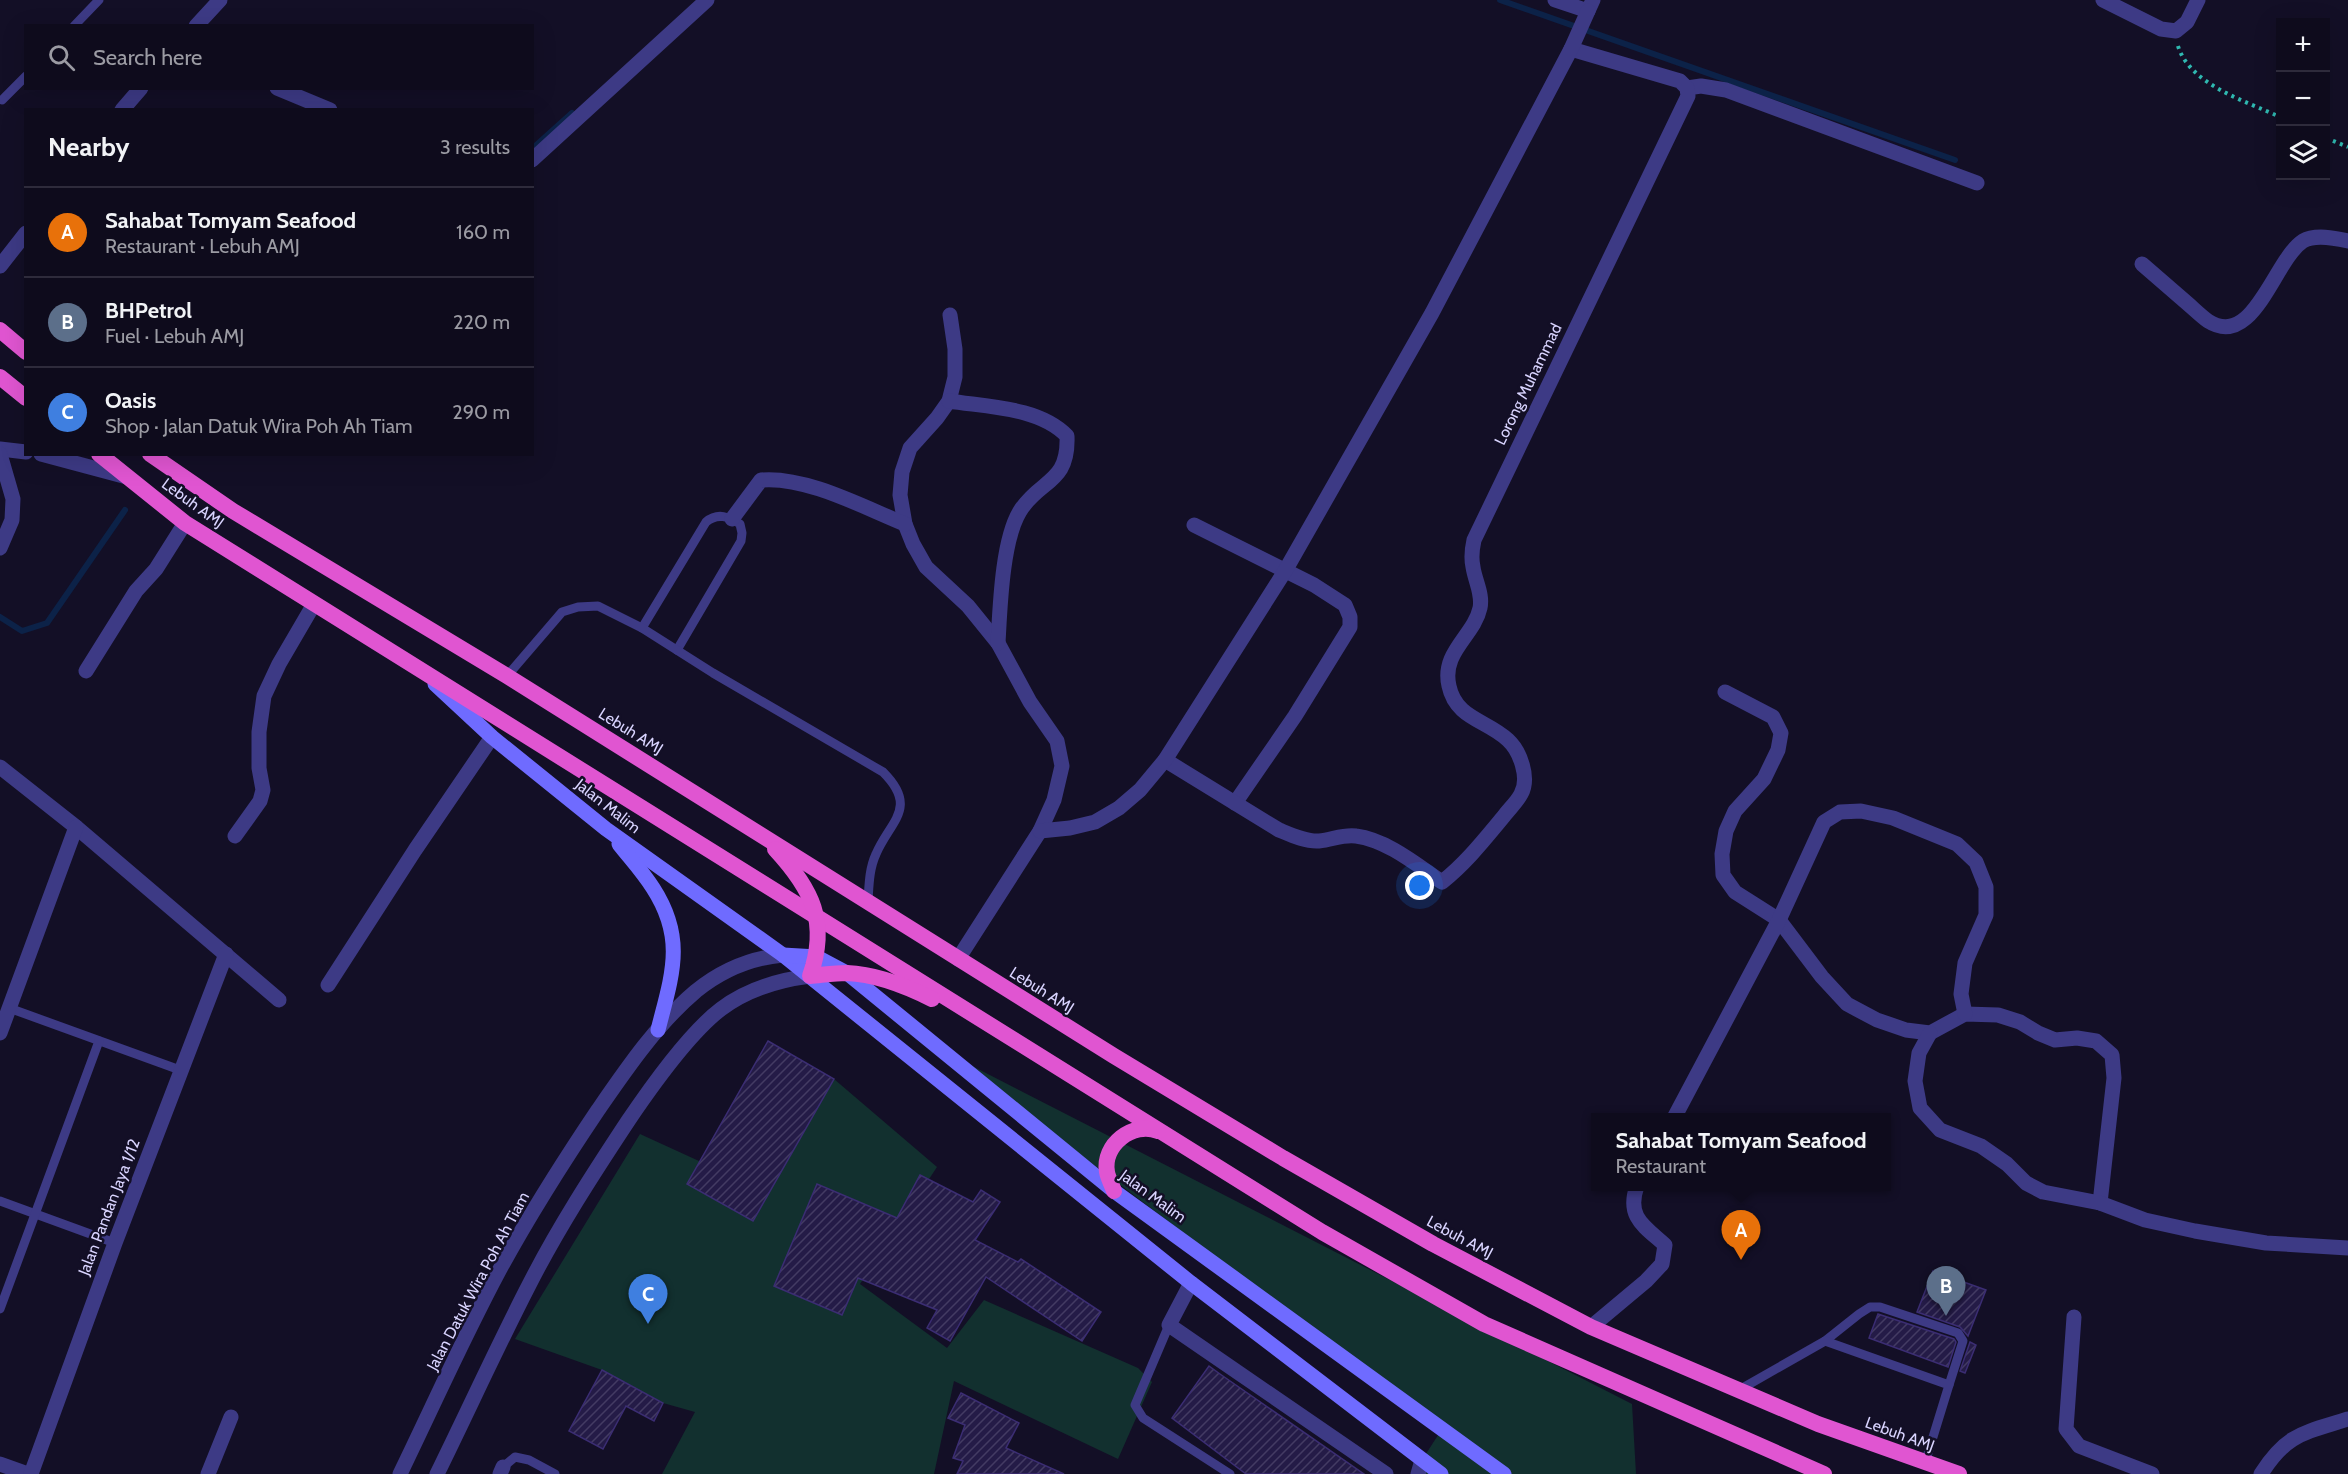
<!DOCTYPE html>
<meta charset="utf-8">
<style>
:root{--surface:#0e0b1c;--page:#1c1929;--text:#f1f3f6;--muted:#9b9ba3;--line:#2e2b3b;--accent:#00e5ff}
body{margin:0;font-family:Cabin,sans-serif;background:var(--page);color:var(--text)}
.controls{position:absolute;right:18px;top:18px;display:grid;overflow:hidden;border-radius:0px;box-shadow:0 6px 24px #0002}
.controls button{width:54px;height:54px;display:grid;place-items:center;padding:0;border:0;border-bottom:2px solid var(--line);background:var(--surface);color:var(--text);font:30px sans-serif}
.you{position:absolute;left:1420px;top:886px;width:21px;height:21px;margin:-15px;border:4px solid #fff;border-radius:50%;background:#1a73e8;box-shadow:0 0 0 9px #1a73e833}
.badge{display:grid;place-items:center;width:39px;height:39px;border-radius:50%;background:var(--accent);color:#fff;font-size:20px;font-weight:700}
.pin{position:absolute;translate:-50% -50px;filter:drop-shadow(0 2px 3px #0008)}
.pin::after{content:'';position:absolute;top:32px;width:21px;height:18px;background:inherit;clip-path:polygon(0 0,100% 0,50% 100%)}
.popup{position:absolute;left:1591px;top:1113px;width:300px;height:78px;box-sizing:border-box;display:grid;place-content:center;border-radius:0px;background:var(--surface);filter:drop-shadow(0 2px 4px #0005);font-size:20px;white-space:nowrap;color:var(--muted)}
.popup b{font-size:22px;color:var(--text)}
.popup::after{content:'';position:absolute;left:50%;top:100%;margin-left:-12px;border:12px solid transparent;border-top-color:var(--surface)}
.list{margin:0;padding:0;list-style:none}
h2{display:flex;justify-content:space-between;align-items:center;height:78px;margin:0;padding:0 24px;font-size:26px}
h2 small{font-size:20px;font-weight:400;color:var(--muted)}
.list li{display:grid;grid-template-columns:39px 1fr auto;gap:18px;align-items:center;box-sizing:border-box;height:90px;padding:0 24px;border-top:2px solid var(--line)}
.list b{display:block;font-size:22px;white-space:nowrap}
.list p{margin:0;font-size:20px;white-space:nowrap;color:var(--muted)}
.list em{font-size:20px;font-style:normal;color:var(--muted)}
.icon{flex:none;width:33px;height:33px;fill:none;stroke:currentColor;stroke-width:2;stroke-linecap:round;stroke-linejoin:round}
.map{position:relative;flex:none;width:2348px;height:1474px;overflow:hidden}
.search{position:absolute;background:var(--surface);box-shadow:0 6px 24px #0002;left:24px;top:24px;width:510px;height:66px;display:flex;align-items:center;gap:15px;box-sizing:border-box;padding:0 21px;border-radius:0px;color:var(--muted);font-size:22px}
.panel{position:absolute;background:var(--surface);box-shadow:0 6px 24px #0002;left:24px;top:108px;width:510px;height:348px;border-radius:0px}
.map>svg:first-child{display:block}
.green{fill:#12302f}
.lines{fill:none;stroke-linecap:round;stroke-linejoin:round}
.stream{stroke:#0c2248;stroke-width:6}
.building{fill:url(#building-hatch);stroke:#3b2d73;stroke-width:1.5}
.path{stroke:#2fb8b0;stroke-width:4;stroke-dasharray:3 4.5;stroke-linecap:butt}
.service{stroke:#3d3a85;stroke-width:9}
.minor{stroke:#3d3a85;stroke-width:15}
.tertiary{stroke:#3d3a85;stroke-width:15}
.secondary{stroke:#6f6bff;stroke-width:15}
.trunk{stroke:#e055d1;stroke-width:16}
.labels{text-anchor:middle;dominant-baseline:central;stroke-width:5;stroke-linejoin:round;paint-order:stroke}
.street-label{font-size:16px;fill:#d9d4ff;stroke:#130f26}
</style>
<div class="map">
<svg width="2348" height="1474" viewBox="0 0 2348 1474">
<defs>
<pattern id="building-hatch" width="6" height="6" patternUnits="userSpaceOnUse" patternTransform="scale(1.5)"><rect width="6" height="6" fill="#241b47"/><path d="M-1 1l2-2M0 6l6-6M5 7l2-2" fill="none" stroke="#433b63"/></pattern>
</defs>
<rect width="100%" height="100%" fill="#130f26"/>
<g class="green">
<polygon points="945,1052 1632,1404 1636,1474 1419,1474 1422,1460 1442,1429"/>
<polygon points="834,1079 937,1167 860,1284 947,1348 984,1300 1138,1368 1152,1382 1118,1459 954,1381 934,1474 662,1474 695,1412 663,1403 602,1370 515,1339 640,1134 769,1193"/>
</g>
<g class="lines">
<g class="stream">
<polyline points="1500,0 1955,160"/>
<polyline points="532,149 572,113"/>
<polyline points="0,617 22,631 47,623 125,510"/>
</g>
</g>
<g class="building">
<polygon points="768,1041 834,1079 753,1221 687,1184"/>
<polygon points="920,1175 973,1202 981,1190 1000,1202 975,1240 1018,1262 1021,1259 1101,1312 1082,1341 986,1277 950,1341 927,1328 937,1310 858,1278 842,1315 774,1286 817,1184 897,1218"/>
<polygon points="1933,1271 1986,1290 1968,1336 1960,1327 1917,1312"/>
<polygon points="1878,1314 1954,1339 1956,1342 1948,1367 1869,1338"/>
<polygon points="1970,1342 1976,1345 1965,1373 1960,1371"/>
<polygon points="1209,1366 1220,1374 1364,1474 1246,1474 1172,1418"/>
<polygon points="602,1370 663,1403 654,1421 626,1406 603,1449 569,1431"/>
<polygon points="961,1393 1019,1423 1006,1448 1064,1474 957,1474 963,1461 953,1458 965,1425 948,1418"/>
</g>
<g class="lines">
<g class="path">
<path d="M2178,46C2190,85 2246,101 2280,117"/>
<polyline points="2326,138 2348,147"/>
</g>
<g class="service">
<polyline points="74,26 99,0"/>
<polyline points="2,100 26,76"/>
<path d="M642,628L706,522C718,512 729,517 740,524L742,533L741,541L677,650"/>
<path d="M507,676L562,612L578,607L598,606L642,628L713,673L883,772C919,808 890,821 876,854C869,869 869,886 868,901"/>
<polyline points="9,1008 180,1070"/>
<polyline points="0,1201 115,1243"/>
<polyline points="0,1309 99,1041"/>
<polyline points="1169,1325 1135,1405 1143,1418 1230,1474"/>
<polyline points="1825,1341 1859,1314 1870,1307 1880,1307 1958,1333 1963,1341 1949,1385"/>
<polyline points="1739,1390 1825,1341 1949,1385 1925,1463"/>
<polyline points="503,1467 515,1457 529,1460 555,1474"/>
</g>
<g class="minor">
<polyline points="1555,0 1588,11 1593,0"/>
<polyline points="2103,0 2161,29 2176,31 2187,22 2198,0"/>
<polyline points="196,26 220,0"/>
<polyline points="277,88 330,110"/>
<polyline points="1687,88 1701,86 1726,90 1977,183"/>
<polyline points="122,110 141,88"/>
<polyline points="532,160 707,0"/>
<path d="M2142,264C2157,277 2172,290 2187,303C2194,309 2201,316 2208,321C2254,350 2274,260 2303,241C2315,234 2335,238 2348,241"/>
<polyline points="0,266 26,233"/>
<polyline points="950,315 955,349 955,377 949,401 937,418 910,448 902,472 900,495 905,524 913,544 926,567 968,606 998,643 1030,702 1057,741 1062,766 1054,800 1040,831 958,959"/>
<path d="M949,401C987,407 1039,407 1067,436C1069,484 1040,479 1020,511C1002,540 1000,608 998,643"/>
<polyline points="0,449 26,452"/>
<polyline points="0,454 13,499 12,520 0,548"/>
<polyline points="41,454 127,477"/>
<path d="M732,519L761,480C806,476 863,507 905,524"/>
<polyline points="1194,525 1314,585 1345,605 1350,617 1350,627 1295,716 1235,803"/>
<polyline points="86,671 136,591 156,569 185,523"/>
<polyline points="1725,692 1773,717 1781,733 1778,750 1764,779 1735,811 1726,831 1722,854 1723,875 1735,892 1779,920 1822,977 1847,1004 1877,1020 1906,1030 1930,1033 1965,1014 1998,1015 2020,1022 2038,1033 2055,1040 2077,1038 2096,1041 2112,1055 2114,1078 2100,1203"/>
<path d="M1165,760L1279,830C1291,835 1306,842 1319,841C1332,840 1343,834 1356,836C1387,840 1417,865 1442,882C1466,863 1484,840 1504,816C1509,809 1517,802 1521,794C1530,778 1520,751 1508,740C1487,720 1456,719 1449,686C1441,652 1474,636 1480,608C1483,594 1475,581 1473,567C1471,558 1472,549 1474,540L1688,96L1687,88L1680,81L1571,49"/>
<polyline points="0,767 76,827 279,1000"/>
<polyline points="1040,831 1070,828 1095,822 1119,808 1140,790 1165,760 1285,571 1432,313 1571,49 1588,11"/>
<polyline points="235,836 260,801 263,790 259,768 259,732 264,696 279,664 314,604"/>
<polyline points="328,985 415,850 492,737"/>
<polyline points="0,1033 76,827"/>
<polyline points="1930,1033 1919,1053 1915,1081 1920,1108 1940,1130 1981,1146 2007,1164 2026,1183 2043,1192 2100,1203 2145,1220 2195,1231 2266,1243 2348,1248"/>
<polyline points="1674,1118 1779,920 1824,822 1840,812 1861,811 1893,818 1957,844 1976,862 1986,887 1986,915 1965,963 1961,994 1965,1014"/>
<polyline points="1191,1283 1169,1325 1386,1474"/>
<polyline points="2074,1317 2066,1429 2079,1446 2152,1474"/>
<path d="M1591,1327L1646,1281L1662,1264L1665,1245C1644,1226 1626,1217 1637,1186"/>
<polyline points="0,1464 28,1474"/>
<polyline points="31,1474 115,1243 226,954"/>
<polyline points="208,1474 231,1417"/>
<polyline points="500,1474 503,1467"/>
<polyline points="1418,1474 1422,1460"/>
<path d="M2261,1474C2287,1433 2304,1433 2348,1419"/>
</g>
<g class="tertiary">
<path d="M400,1474C433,1406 464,1336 500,1269C530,1214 563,1162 598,1110C627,1068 657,1024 696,991C722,970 750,958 783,955"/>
<path d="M437,1474C468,1411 497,1347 529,1285C558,1228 593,1174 628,1121C651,1087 688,1034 721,1009C746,990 779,980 810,976"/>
</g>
<g class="secondary">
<polyline points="435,684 492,737 606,829 783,955 1191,1283 1441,1474"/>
<path d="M619,844C630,858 643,872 653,888C686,939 672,975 658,1030"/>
<polyline points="783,955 817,957 847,973 1114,1191 1504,1474"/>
</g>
<g class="trunk">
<polyline points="0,330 26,352"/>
<polyline points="0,377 26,398"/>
<polyline points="99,454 185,523 1322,1232 1484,1324 1824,1474"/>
<polyline points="150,454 233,511 507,676 1114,1056 1283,1158 1433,1244 1591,1327 1818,1424 1959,1474"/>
<path d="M775,849C812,889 829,922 810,976C822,975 835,973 847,973C877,974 906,986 932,999"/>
<path d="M1114,1191C1112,1185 1108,1178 1107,1172C1102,1145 1133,1121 1158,1131"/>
</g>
</g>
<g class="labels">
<g class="street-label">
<text transform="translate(1528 384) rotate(-64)">Lorong Muhammad</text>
<text transform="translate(193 503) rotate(36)">Lebuh AMJ</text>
<text transform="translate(631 731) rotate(32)">Lebuh AMJ</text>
<text transform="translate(608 806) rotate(38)">Jalan Malim</text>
<text transform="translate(1042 990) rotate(32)">Lebuh AMJ</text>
<text transform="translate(1153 1196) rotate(36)">Jalan Malim</text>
<text transform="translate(109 1207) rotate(-69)">Jalan Pandan Jaya 1/12</text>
<text transform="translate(1460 1237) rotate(28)">Lebuh AMJ</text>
<text transform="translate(478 1281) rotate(-62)">Jalan Datuk Wira Poh Ah Tiam</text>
<text transform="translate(1900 1434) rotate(20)">Lebuh AMJ</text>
</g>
</g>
</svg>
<div class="controls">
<button>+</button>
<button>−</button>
<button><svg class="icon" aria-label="layers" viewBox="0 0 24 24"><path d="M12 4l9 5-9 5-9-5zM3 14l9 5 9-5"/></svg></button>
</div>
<div class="you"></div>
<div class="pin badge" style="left:1741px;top:1260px;background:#e8710a">A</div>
<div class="popup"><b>Sahabat Tomyam Seafood</b>Restaurant</div>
<div class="pin badge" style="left:1946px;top:1316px;background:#5c6f8a">B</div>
<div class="pin badge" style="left:648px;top:1324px;background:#3f7fe0">C</div>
<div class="search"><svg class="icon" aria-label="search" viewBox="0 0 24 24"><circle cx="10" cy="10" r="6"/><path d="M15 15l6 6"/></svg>Search here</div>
<section class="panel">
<h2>Nearby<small>3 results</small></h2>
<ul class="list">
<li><span class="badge" style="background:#e8710a">A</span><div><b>Sahabat Tomyam Seafood</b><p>Restaurant · Lebuh AMJ</p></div><em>160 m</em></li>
<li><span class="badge" style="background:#5c6f8a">B</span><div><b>BHPetrol</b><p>Fuel · Lebuh AMJ</p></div><em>220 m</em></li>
<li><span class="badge" style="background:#3f7fe0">C</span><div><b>Oasis</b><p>Shop · Jalan Datuk Wira Poh Ah Tiam</p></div><em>290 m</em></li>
</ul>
</section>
</div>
